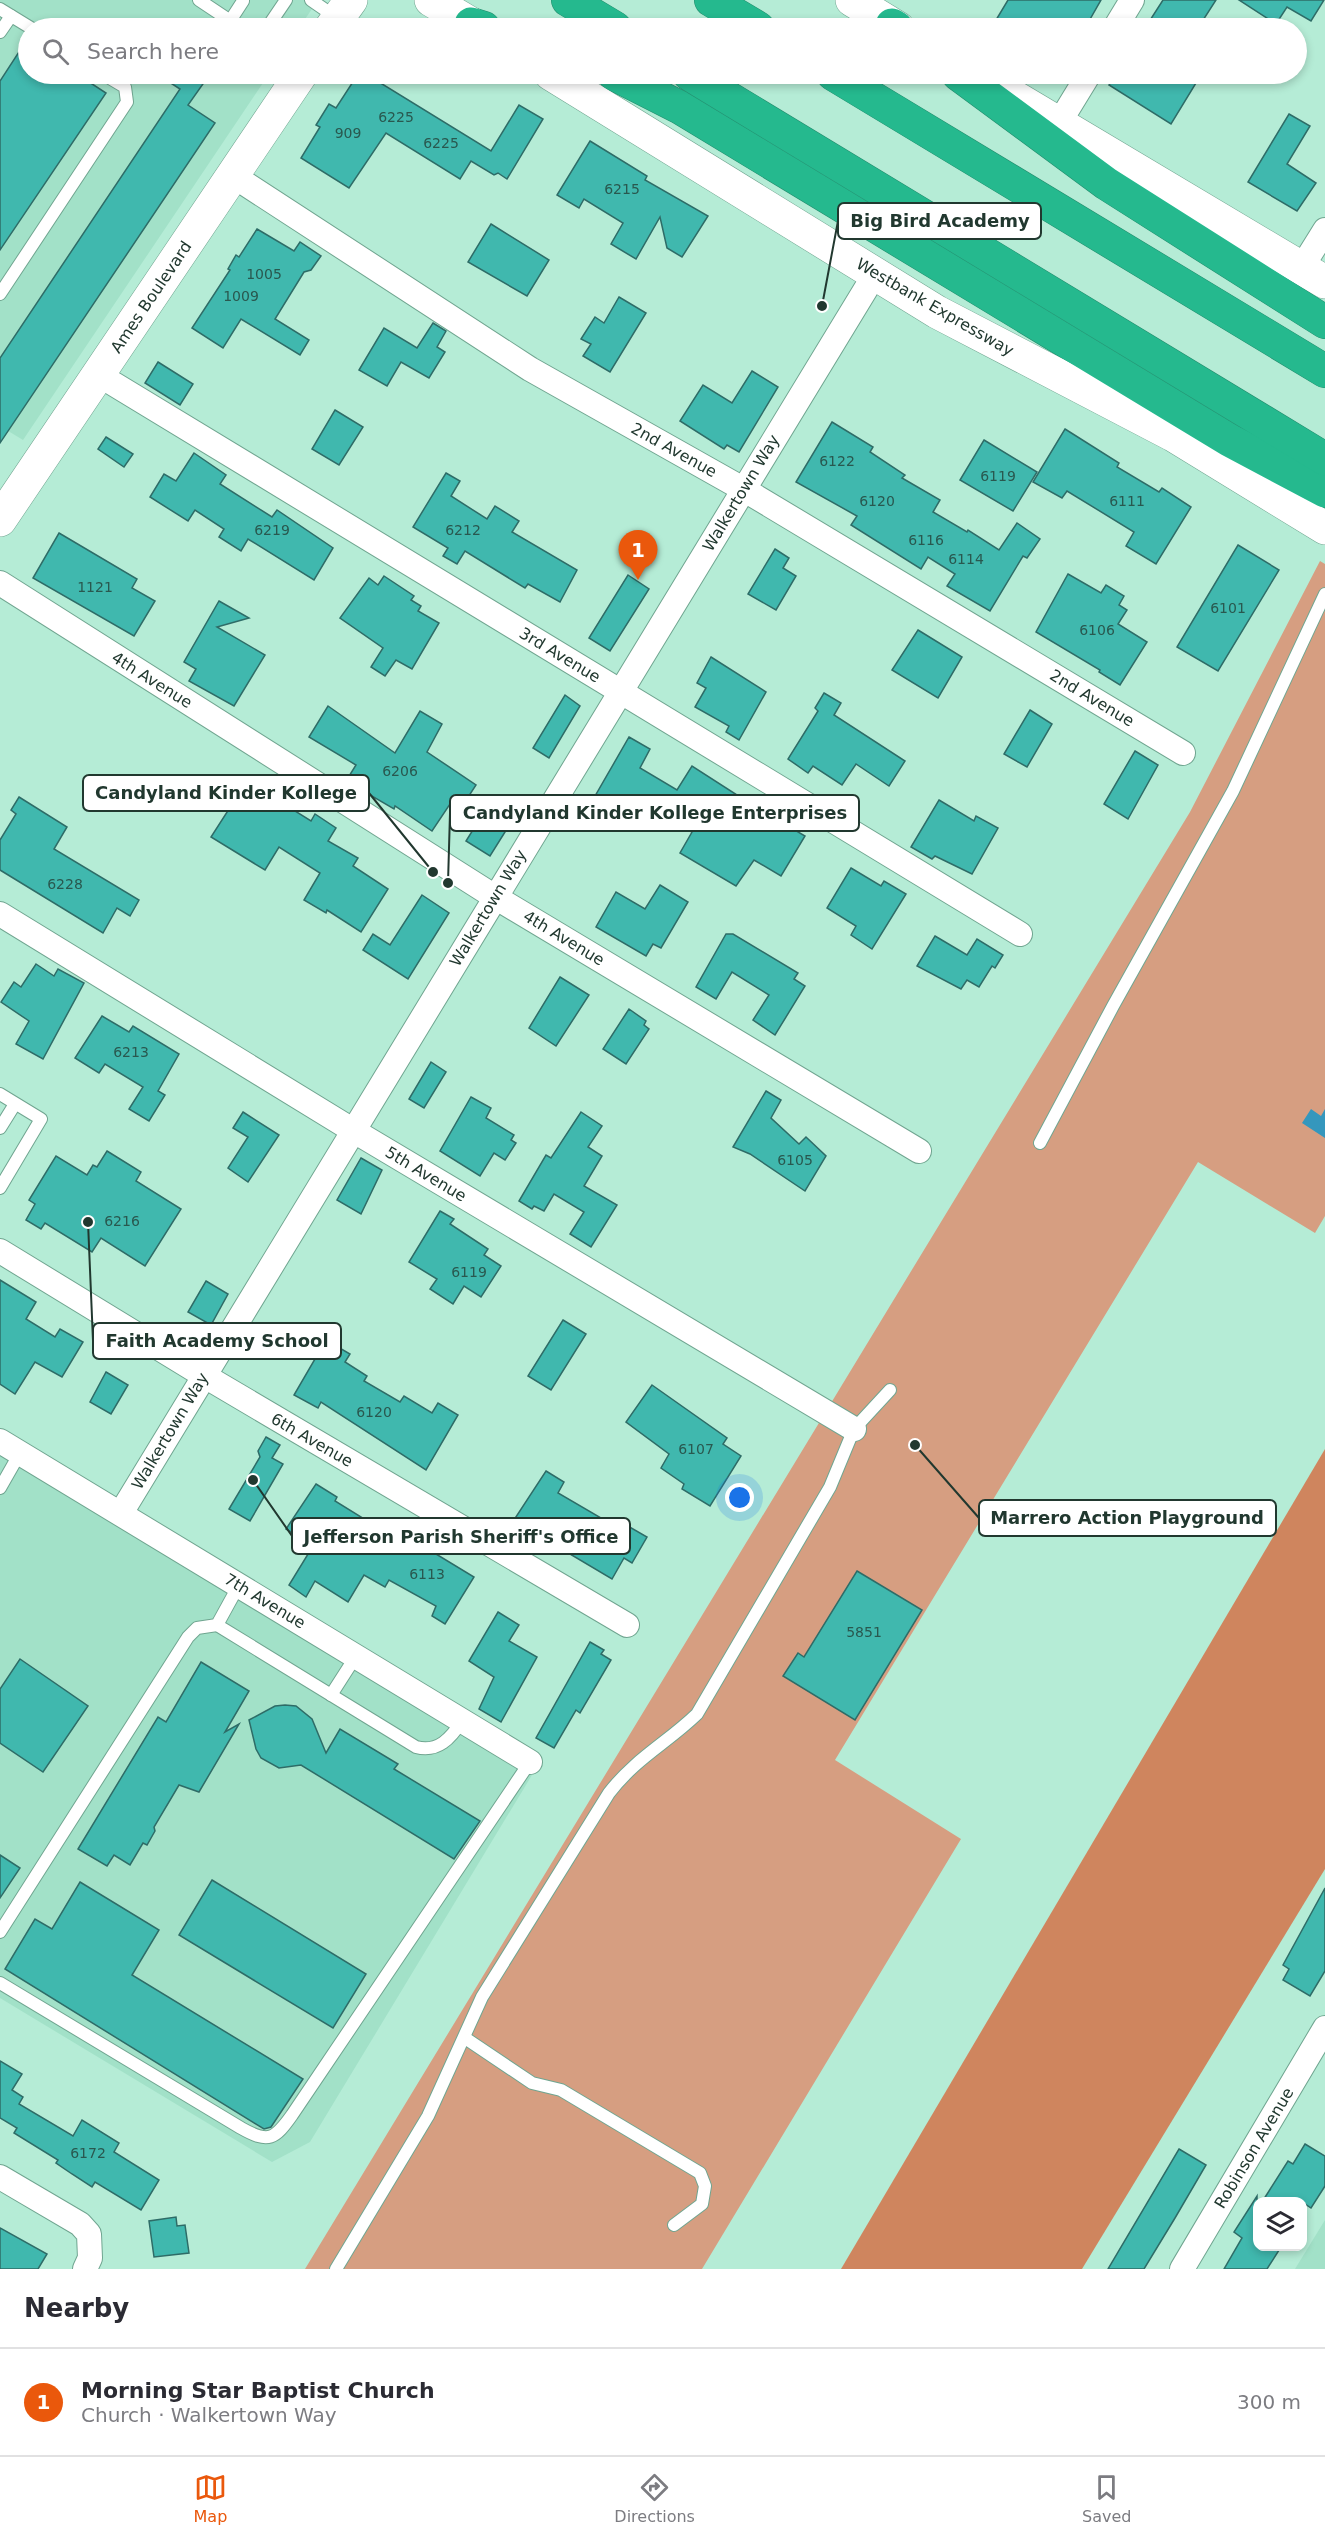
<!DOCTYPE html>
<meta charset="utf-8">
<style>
:root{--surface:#fff;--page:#f2f2f3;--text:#2b2b33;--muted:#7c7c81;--line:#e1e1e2;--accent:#ea580c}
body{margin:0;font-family:"DejaVu Sans",sans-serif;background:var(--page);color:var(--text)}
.controls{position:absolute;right:18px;bottom:18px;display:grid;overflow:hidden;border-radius:12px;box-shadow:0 3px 9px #0003}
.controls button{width:54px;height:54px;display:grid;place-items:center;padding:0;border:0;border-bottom:2px solid var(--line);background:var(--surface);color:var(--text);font:30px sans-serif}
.you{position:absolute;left:740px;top:1498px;width:21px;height:21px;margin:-15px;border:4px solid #fff;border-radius:50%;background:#1a73e8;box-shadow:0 0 0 9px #1a73e833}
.badge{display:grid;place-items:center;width:39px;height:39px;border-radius:50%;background:var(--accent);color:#fff;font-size:20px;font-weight:700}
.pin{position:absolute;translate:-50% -50px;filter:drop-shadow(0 2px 3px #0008)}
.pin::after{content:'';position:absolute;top:32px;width:21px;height:18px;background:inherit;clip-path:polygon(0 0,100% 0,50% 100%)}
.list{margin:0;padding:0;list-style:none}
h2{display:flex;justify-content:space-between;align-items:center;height:78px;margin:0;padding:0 24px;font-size:26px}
h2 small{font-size:20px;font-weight:400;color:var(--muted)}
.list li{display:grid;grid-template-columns:39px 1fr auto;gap:18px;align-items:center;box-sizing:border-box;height:108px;padding:0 24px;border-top:2px solid var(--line)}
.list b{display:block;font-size:22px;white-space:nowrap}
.list p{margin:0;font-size:20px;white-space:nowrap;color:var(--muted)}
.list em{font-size:20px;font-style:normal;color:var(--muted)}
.icon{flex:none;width:33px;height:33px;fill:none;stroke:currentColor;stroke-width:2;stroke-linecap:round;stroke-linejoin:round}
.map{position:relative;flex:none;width:1325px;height:2269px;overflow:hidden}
.search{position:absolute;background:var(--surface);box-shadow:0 3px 9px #0003;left:18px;right:18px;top:18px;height:66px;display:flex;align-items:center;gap:15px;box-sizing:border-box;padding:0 21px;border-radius:33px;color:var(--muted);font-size:22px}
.sheet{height:186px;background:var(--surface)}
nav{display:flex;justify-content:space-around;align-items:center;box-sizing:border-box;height:84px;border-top:2px solid var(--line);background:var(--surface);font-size:16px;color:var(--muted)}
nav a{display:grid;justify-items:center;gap:3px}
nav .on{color:var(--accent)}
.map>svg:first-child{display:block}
.built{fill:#a2e1c8}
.green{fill:#d69e81}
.forest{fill:#cf855e}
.water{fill:#3597bd}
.building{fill:#40b8ae;stroke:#2e6c67;stroke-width:1.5}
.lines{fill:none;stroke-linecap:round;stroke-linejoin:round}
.lane-casing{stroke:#70a590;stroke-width:14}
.street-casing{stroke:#70a590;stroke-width:26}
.secondary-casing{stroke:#70a590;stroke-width:34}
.highway-casing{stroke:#248c6d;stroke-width:34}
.lane{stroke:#fff;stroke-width:12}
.street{stroke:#fff;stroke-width:24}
.secondary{stroke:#fff;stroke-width:33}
.highway{stroke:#25b98e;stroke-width:33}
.labels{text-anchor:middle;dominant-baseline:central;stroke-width:5;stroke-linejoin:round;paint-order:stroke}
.number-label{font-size:14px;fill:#29584f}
.street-label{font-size:16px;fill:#21382f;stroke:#fff}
.leader{fill:none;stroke:#21382f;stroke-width:2}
.callout-dot{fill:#21382f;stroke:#fff;stroke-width:2}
.callout{fill:#fff;stroke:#21382f;stroke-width:2}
.callout-label{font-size:18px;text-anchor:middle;font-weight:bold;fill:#21382f}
</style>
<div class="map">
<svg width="1325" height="2269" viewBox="0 0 1325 2269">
<rect width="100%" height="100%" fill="#b5ecd6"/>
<g class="built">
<polygon points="0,0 318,0 299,28 28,28 28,74 269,74 23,440 0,426"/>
<polygon points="0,1454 532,1775 310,2142 272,2162 0,1998"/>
<polygon points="1325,2220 1325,2269 1295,2269"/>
</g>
<polygon class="green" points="1320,561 1325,564 1325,1216 1315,1233 1198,1162 835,1760 961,1839 702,2269 305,2269 1190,812"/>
<polygon class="forest" points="1325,1449 1325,1869 1082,2269 841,2269"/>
<polygon class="water" points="1311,1109 1321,1116 1325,1109 1325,1138 1302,1123"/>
<g class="building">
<polygon points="1008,0 1101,0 1085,28 1012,28 996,20"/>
<polygon points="1163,0 1216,0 1198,28 1145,28"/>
<polygon points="1239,0 1324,0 1311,21 1287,7 1276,24"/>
<polygon points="28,38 28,74 77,74 106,93 0,250 0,81"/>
<polygon points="157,74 210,74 188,105 215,123 0,443 0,358 180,89"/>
<polygon points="358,74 366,74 491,151 519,105 543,119 507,179 498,173 494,175 471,161 460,179 386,133 349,188 301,158 320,127 316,125 329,104 336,108"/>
<polygon points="1116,74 1181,74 1196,83 1171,124 1109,85"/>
<polygon points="1289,114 1310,126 1287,164 1316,183 1297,211 1248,182"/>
<polygon points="590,141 647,176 645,180 708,216 682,257 667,248 660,217 636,259 611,244 623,223 584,199 579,208 557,195"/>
<polygon points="491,224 549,260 527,296 468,262"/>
<polygon points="257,229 294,251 300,242 321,256 311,270 304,272 275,319 309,340 300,355 241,319 223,348 192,328 230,270 228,269 236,255 239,257"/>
<polygon points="619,297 646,313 610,372 583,356 591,344 581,339 595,317 604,323"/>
<polygon points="433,323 446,331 437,347 445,352 429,378 401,362 387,386 359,370 384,328 417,348"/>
<polygon points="158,362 193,384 180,405 145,383"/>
<polygon points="752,371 778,387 739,452 727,445 724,449 680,421 703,385 732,403"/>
<polygon points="335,410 363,427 339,465 312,449"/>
<polygon points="832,422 873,447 870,452 905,475 902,478 940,500 933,512 967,532 968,530 999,550 1017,523 1040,539 1027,558 1023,556 990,611 947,586 955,574 928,557 921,569 851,525 857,516 796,482"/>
<polygon points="1065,429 1119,463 1117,467 1159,492 1162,488 1191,507 1156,564 1126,546 1134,532 1067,491 1062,498 1033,482"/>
<polygon points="106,437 133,454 124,467 98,449"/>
<polygon points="984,440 1037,472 1013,511 960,480"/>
<polygon points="194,453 226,475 220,484 272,517 277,510 333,548 314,580 248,539 241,551 219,537 224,529 195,510 188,521 150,497 164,474 176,481"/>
<polygon points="446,473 460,481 451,496 487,519 495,506 519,521 512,532 577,570 560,602 528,584 525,588 465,551 457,564 443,556 448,548 413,527"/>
<polygon points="59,533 137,579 132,588 155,601 134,636 33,578"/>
<polygon points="1238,545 1279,570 1218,671 1177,647"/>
<polygon points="775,549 789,558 783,568 796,576 776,610 748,594"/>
<polygon points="1068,574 1101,593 1106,585 1124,596 1119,605 1127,610 1118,624 1147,642 1120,685 1099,672 1100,670 1036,632"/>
<polygon points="628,575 649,589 610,651 589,638"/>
<polygon points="384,576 414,596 411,600 421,606 418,611 439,623 412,669 396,660 385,676 371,667 383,648 340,618 369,578 378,585"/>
<polygon points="219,601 249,618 217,627 265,655 234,706 189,681 196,669 184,662"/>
<polygon points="918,630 962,657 938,698 892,670"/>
<polygon points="711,657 766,692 739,740 726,732 729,726 695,707 706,688 697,683"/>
<polygon points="824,693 841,703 834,715 905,761 889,786 856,764 842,785 813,766 808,773 788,759 818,711 815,708"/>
<polygon points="565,695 580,706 549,758 533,748"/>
<polygon points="328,706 395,753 420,711 442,724 427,752 476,785 465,802 456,795 432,831 395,806 394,809 346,781 356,765 309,737"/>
<polygon points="1030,710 1052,724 1027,767 1004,754"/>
<polygon points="629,737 650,749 640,768 677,790 692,766 748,802 745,808 780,829 783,823 805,836 781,876 754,860 736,886 680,853 692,832 660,811 650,826 639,819 636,824 612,809 604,821 587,810"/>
<polygon points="1135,751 1158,765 1128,819 1104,804"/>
<polygon points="247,781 311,821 315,814 336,828 328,841 358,858 353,866 388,889 361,932 327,910 326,913 304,900 320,873 279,847 265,870 211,837"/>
<polygon points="19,797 67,827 54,849 139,900 130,916 117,908 103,933 0,870 0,840 16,814 11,810"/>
<polygon points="939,800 974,821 976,816 998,828 972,874 935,856 932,859 911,847"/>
<polygon points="491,801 515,816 490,856 466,841"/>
<polygon points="851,868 881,886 884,881 906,894 872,949 851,935 856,926 827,908"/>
<polygon points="660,885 688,902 661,948 653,944 646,956 596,927 616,892 645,909"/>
<polygon points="422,895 449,913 408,979 363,950 373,934 390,945"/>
<polygon points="726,934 733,934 798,973 794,979 805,986 775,1035 753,1020 769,995 732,972 716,999 696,987"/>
<polygon points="935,936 967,955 977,939 1003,955 995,968 992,966 979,987 967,980 961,989 917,966"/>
<polygon points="36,964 54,976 58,969 84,983 43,1059 16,1044 29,1021 1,1002 14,982 21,987"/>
<polygon points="560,977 589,995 556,1046 529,1028"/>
<polygon points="629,1009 646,1021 644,1025 649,1029 626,1064 603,1049"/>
<polygon points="102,1016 129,1032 133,1026 179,1054 158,1091 165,1095 149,1121 129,1109 143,1087 105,1064 99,1073 75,1058"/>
<polygon points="431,1062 446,1072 424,1108 409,1099"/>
<polygon points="766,1091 781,1100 771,1118 799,1144 806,1137 826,1156 805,1191 750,1154 733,1147"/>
<polygon points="471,1097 491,1108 486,1118 514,1135 511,1140 516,1143 505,1160 494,1153 480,1176 440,1151"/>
<polygon points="243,1112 279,1135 248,1182 228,1168 248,1137 233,1128"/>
<polygon points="581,1112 602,1126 588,1147 602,1156 584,1186 617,1205 591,1247 570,1234 584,1212 554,1194 544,1211 534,1206 532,1209 519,1201 546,1155 551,1158"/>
<polygon points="107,1151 141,1172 136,1181 181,1209 145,1266 101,1238 92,1252 45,1223 41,1229 26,1220 35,1204 29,1200 56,1156 87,1175 93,1165 97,1167"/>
<polygon points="361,1158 382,1170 361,1214 337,1200"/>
<polygon points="440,1211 454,1219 450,1224 488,1249 484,1255 501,1266 481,1297 464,1286 453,1304 430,1289 437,1279 409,1262"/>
<polygon points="0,1280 36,1302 26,1319 55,1337 60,1329 83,1342 62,1377 35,1362 15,1394 0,1384"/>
<polygon points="206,1281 228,1294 211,1325 188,1312"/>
<polygon points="563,1320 586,1334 551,1390 528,1376"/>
<polygon points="326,1340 350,1354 345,1362 367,1376 364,1381 400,1402 404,1396 432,1413 438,1403 458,1415 426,1470 321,1402 318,1408 294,1395"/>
<polygon points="106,1372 128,1385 111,1414 90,1402"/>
<polygon points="652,1385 727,1438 723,1444 741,1456 710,1506 682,1489 684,1484 661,1468 669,1454 626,1422"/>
<polygon points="266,1437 280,1445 272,1458 283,1464 250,1521 229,1509 260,1457 258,1451"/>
<polygon points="546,1471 564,1482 558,1493 625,1532 628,1526 647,1537 632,1563 624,1558 612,1579 533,1532 529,1538 510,1526"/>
<polygon points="316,1484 337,1497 335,1501 395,1538 398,1534 408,1537 474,1577 445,1624 432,1616 436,1606 389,1580 385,1587 364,1575 348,1602 315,1581 306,1597 289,1585 313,1546 286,1529"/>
<polygon points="857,1571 922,1610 855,1720 783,1676 798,1653 804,1657"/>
<polygon points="498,1612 519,1625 509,1641 537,1657 501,1722 479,1709 494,1677 469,1661"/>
<polygon points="590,1642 604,1650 601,1654 611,1660 580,1713 576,1710 554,1748 536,1738"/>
<polygon points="20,1659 88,1706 43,1772 0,1743 0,1689"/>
<polygon points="201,1662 249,1691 225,1732 239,1724 199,1792 179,1785 154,1827 155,1831 147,1845 143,1843 130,1865 114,1855 107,1866 78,1849 158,1717 166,1722"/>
<polygon points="285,1705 296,1706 312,1719 326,1753 340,1729 398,1764 394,1769 480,1821 454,1859 301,1765 279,1768 261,1758 256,1749 249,1720 275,1706"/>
<polygon points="0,1855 20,1868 0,1898"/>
<polygon points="212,1880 366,1974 333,2028 179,1935"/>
<polygon points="80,1882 159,1930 132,1975 303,2079 271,2127 264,2129 5,1969 35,1919 52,1929"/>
<polygon points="1325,1888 1325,1971 1310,1996 1283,1980 1289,1969 1283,1965"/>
<polygon points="0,2061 22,2074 12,2090 23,2097 19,2104 73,2136 82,2120 119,2143 114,2152 159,2180 141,2210 95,2182 92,2187 72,2174 56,2163 58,2160 14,2133 17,2128 0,2118"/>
<polygon points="1305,2144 1325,2156 1325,2186 1311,2208 1302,2202 1262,2202 1288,2161 1293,2164"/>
<polygon points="1179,2149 1206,2165 1175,2218 1144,2269 1108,2269"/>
<polygon points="1257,2196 1257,2247 1281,2247 1267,2269 1224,2269 1242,2238 1234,2232"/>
<polygon points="176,2217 177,2226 185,2225 189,2253 154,2257 149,2221"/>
<polygon points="0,2228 47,2254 38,2269 0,2269"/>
</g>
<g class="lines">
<defs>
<g id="lane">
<polyline points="199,0 241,28"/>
<polyline points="311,0 337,18"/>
<polyline points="0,9 31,28"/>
<polyline points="230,21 243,1"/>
<polyline points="267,28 286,0"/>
<polyline points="0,32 11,16"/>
<polyline points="0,294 127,102 125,87 103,74"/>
<polyline points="0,1094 41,1119 0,1188"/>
<polyline points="0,1128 15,1104"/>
<polyline points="1040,1143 1113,1006 1233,791 1325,594"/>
<polyline points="0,1488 20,1453"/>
<path d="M217,1625L416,1747C438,1753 451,1738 462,1721"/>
<polyline points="331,1695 356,1656"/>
<polyline points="0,1932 188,1637 197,1628 217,1625 239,1585"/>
<path d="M0,1983L241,2128C269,2144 275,2139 292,2115L530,1762"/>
<polyline points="465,2038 532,2083 561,2090 700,2173 705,2186 702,2204 674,2225"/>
<path d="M336,2269L428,2116L482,1997L609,1793C636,1758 667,1743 697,1714L830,1487L854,1429L890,1390"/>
</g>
<g id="street">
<polyline points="1115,28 1132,0"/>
<polyline points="1059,123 1089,74"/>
<polyline points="232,175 530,369 743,489 1183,753"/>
<polyline points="1302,267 1325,230"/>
<polyline points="99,375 1020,934"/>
<polyline points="0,583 495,897 919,1151"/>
<polyline points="0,914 354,1131 854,1429"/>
<polyline points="0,1251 203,1375 627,1625"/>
<polyline points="0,1441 530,1762"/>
<polyline points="121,1513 875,274"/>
<polyline points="0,2177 80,2224 89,2234 90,2258 85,2269"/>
<polyline points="1182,2269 1325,2028"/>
</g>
<g id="secondary">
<polyline points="431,0 478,28"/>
<polyline points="852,0 898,28"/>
<polyline points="331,28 351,0"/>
<polyline points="551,74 937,312 1173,435 1325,528"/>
<polyline points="986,80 1325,282"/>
<polyline points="0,520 301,74"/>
</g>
<g id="highway">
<polyline points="568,0 615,28"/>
<polyline points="711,0 758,28"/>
<polyline points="471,24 484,28"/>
<polyline points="892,25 897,28"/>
<polyline points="614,74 679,107 1229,440 1325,491"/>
<polyline points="689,74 1325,459"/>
<polyline points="833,74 1325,371"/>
<polyline points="958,74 1107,184 1325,322"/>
</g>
</defs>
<use href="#lane" class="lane-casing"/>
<use href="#street" class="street-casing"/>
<use href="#secondary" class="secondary-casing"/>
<use href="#highway" class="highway-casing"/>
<use href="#lane" class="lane"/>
<use href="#street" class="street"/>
<use href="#secondary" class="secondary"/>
<use href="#highway" class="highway"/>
</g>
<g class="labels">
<g class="number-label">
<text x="396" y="117">6225</text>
<text x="348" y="133">909</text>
<text x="441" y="143">6225</text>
<text x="622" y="189">6215</text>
<text x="264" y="274">1005</text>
<text x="241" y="296">1009</text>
<text x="837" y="461">6122</text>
<text x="998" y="476">6119</text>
<text x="877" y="501">6120</text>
<text x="1127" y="501">6111</text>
<text x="272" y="530">6219</text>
<text x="463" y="530">6212</text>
<text x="926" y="540">6116</text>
<text x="966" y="559">6114</text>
<text x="95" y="587">1121</text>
<text x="1228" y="608">6101</text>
<text x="1097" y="630">6106</text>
<text x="400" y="771">6206</text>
<text x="65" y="884">6228</text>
<text x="131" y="1052">6213</text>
<text x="795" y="1160">6105</text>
<text x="122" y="1221">6216</text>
<text x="469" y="1272">6119</text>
<text x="374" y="1412">6120</text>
<text x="696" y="1449">6107</text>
<text x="427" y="1574">6113</text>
<text x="864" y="1632">5851</text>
<text x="88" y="2153">6172</text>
</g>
<g class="street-label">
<text transform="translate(151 297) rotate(-56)">Ames Boulevard</text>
<text transform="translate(935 307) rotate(30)">Westbank Expressway</text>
<text transform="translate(674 450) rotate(29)">2nd Avenue</text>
<text transform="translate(741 493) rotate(-59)">Walkertown Way</text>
<text transform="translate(560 655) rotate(31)">3rd Avenue</text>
<text transform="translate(152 680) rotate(32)">4th Avenue</text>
<text transform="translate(1092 698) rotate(31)">2nd Avenue</text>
<text transform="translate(488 908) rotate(-59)">Walkertown Way</text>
<text transform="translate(564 938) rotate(31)">4th Avenue</text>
<text transform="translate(426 1174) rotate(31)">5th Avenue</text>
<text transform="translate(170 1431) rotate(-59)">Walkertown Way</text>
<text transform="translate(312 1440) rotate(30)">6th Avenue</text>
<text transform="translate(265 1601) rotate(31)">7th Avenue</text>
<text transform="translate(1254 2148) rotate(-59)">Robinson Avenue</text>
</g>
</g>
<path class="leader" d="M822 306L838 221M433 872L369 793M448 883L450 813M88 1222L93 1341M915 1445L979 1518M253 1480L292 1536"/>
<g class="callout-dot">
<circle cx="822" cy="306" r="6"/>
<circle cx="433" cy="872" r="6"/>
<circle cx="448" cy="883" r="6"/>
<circle cx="88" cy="1222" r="6"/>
<circle cx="915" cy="1445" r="6"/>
<circle cx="253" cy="1480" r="6"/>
</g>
<g class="callout">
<rect x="838" y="203" width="203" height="36" rx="6"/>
<rect x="83" y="775" width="286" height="36" rx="6"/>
<rect x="450" y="795" width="409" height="36" rx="6"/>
<rect x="93" y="1323" width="248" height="36" rx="6"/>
<rect x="979" y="1500" width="297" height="36" rx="6"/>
<rect x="292" y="1518" width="338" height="36" rx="6"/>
</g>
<g class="callout-label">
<text x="940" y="227">Big Bird Academy</text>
<text x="226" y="799">Candyland Kinder Kollege</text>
<text x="655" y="819">Candyland Kinder Kollege Enterprises</text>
<text x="217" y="1347">Faith Academy School</text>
<text x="1127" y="1524">Marrero Action Playground</text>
<text x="461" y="1543">Jefferson Parish Sheriff's Office</text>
</g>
</svg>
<div class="controls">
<button><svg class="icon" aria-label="layers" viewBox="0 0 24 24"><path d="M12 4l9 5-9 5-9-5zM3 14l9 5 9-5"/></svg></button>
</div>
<div class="you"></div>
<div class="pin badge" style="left:638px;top:580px">1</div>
<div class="search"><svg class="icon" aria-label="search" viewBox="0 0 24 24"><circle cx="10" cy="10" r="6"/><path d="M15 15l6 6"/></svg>Search here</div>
</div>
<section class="sheet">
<h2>Nearby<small></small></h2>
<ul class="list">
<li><span class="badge">1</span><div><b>Morning Star Baptist Church</b><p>Church · Walkertown Way</p></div><em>300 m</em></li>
</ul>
</section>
<nav>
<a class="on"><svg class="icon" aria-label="map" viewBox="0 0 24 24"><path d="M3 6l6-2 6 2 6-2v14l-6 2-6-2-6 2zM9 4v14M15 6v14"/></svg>Map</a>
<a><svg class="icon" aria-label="directions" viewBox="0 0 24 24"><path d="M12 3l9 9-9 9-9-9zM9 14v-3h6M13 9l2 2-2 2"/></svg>Directions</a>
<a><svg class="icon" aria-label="saved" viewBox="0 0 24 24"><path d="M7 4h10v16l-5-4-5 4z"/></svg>Saved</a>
</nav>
